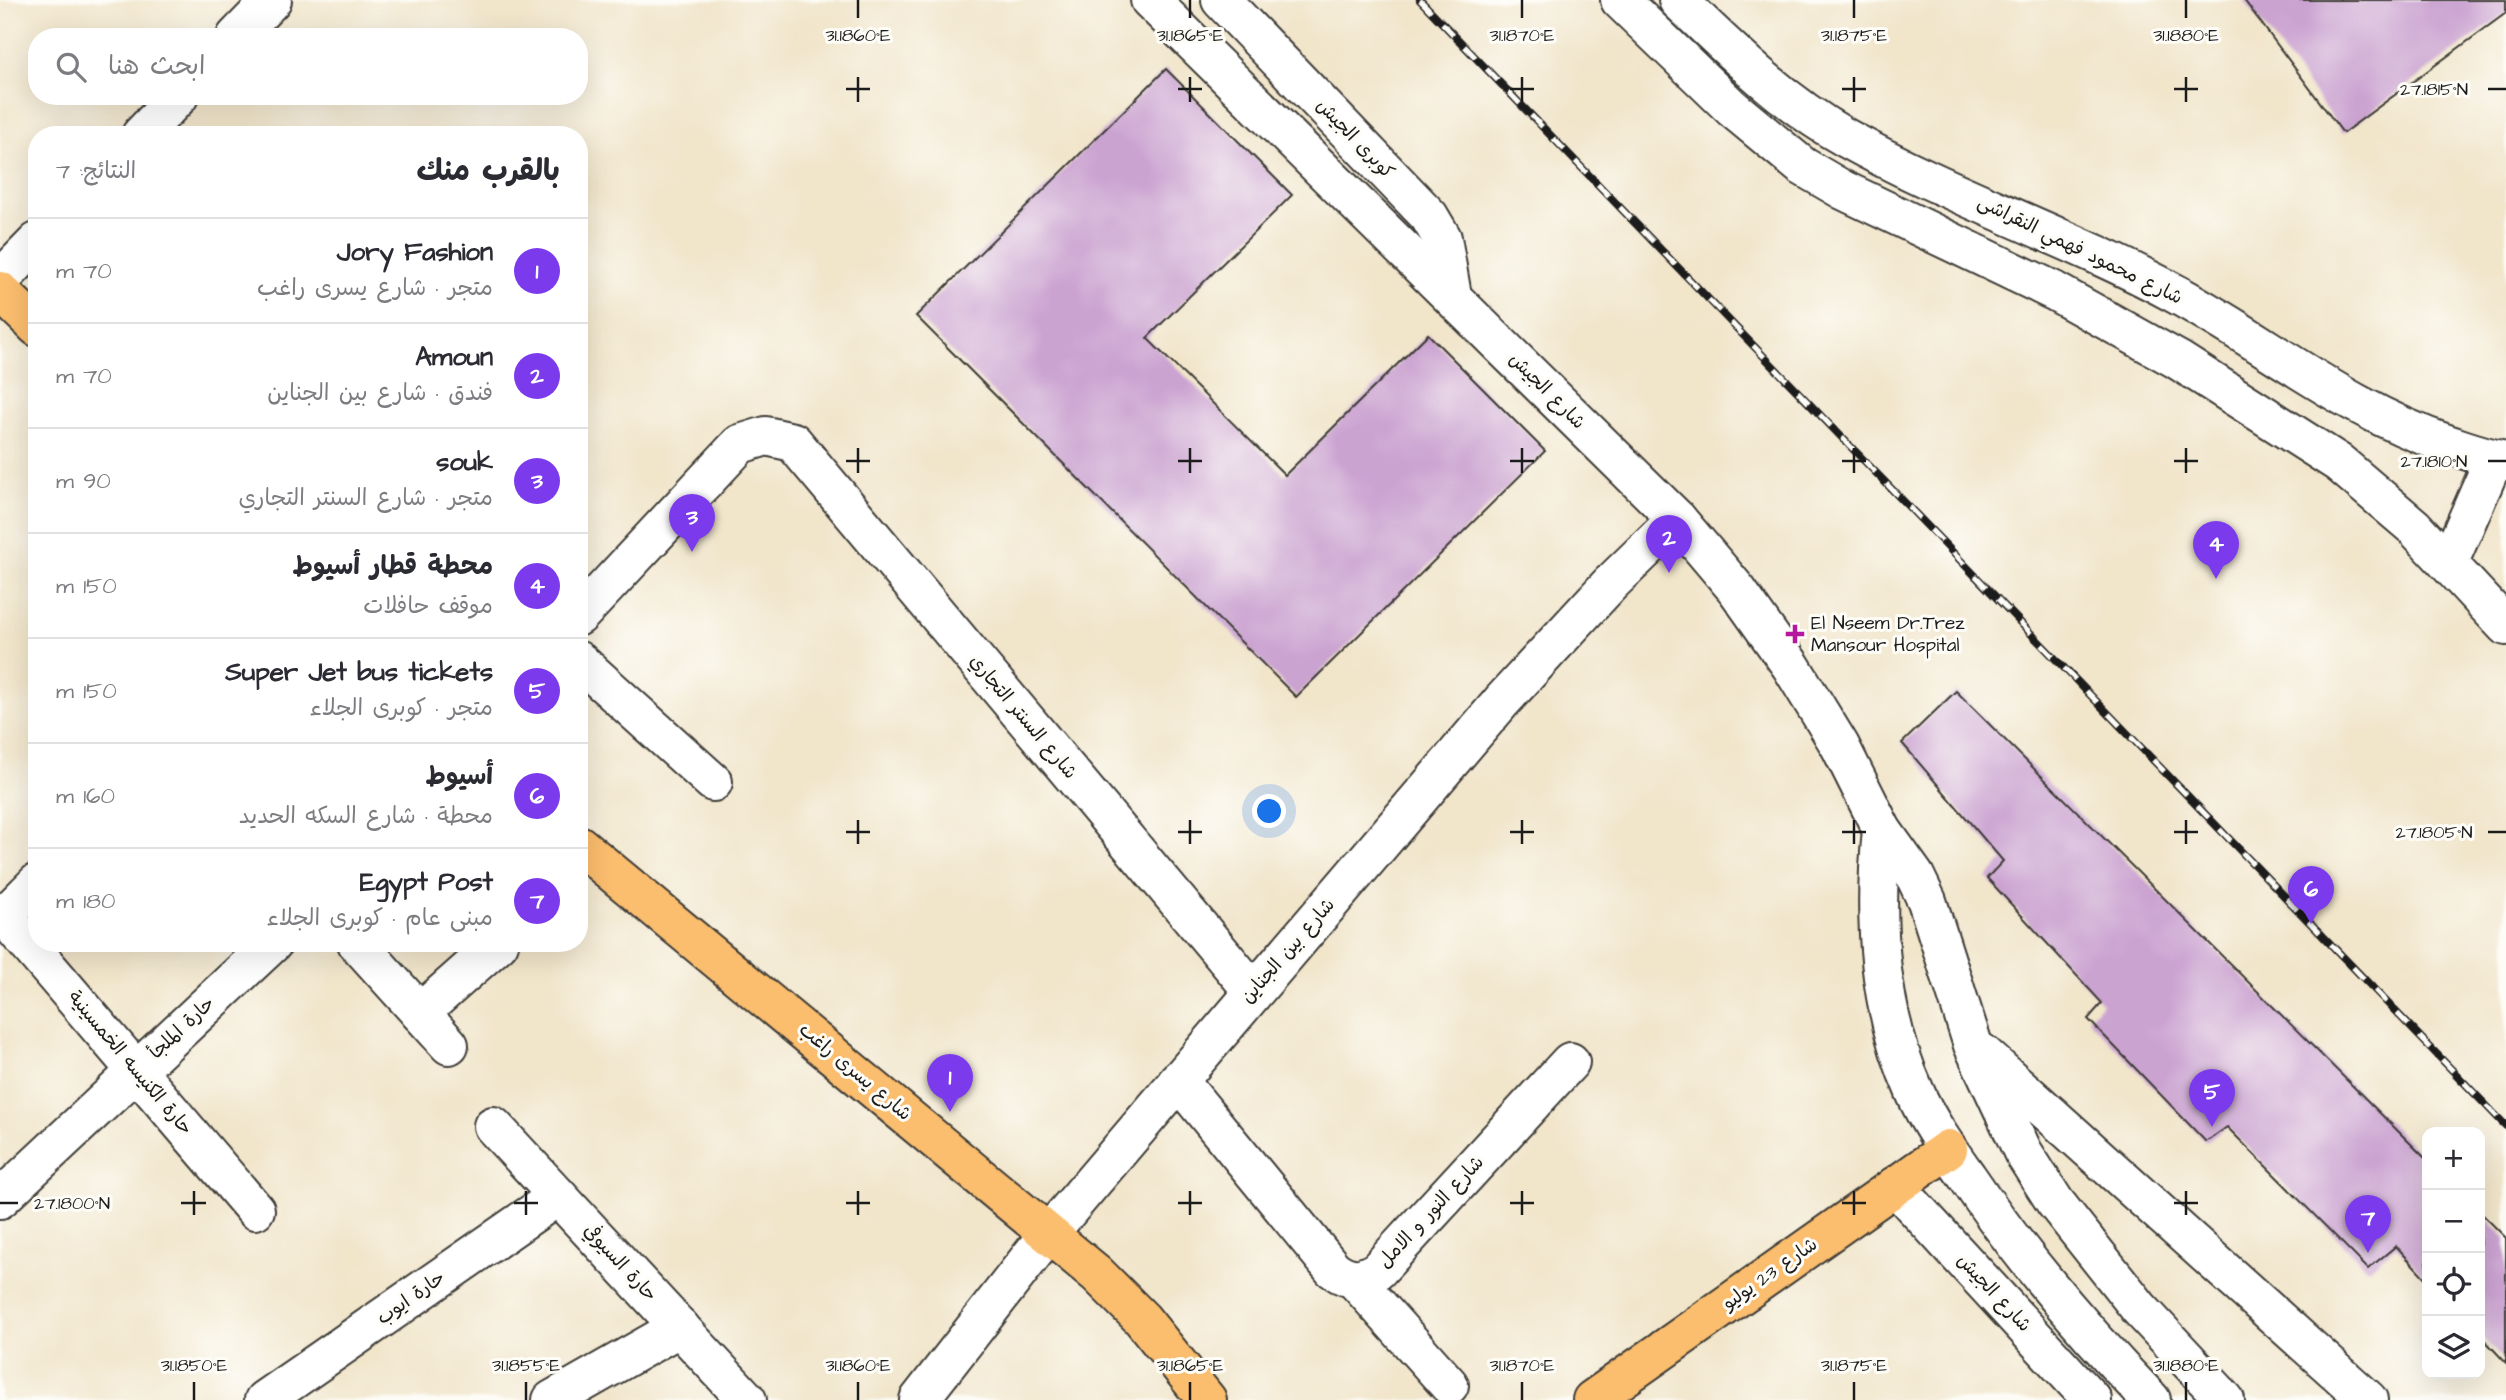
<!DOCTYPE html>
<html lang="ar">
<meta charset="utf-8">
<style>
:root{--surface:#fff;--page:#f2f2f3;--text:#2b2b33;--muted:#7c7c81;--line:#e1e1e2;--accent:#7c3aed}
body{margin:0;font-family:"Architects Daughter","Playpen Sans Arabic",sans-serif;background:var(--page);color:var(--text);direction:rtl}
.controls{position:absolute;right:21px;bottom:21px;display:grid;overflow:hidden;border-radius:14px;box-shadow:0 7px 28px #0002}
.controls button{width:63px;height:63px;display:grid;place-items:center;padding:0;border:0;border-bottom:2px solid var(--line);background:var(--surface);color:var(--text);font:35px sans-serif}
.you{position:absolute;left:1270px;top:812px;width:24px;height:24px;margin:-18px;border:5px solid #fff;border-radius:50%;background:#1a73e8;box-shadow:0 0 0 10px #1a73e833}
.badge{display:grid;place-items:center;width:46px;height:46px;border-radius:50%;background:var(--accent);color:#fff;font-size:23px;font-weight:700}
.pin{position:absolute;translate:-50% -58px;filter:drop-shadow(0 2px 4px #0008)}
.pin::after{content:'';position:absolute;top:37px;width:24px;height:21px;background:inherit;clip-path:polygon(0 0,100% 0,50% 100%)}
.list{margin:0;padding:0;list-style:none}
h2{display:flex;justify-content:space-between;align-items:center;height:91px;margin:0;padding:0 28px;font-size:30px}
h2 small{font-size:23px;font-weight:400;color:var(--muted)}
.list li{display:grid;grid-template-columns:46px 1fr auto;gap:21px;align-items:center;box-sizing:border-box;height:105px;padding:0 28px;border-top:2px solid var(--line)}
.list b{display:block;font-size:26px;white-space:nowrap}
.list p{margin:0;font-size:23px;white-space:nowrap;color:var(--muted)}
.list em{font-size:23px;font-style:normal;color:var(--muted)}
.icon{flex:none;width:38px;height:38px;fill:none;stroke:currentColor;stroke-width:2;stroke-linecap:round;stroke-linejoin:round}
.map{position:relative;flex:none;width:2506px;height:1400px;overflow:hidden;direction:ltr}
.search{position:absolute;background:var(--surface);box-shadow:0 7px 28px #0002;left:28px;top:28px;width:560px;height:77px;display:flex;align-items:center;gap:18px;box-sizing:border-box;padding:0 24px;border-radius:28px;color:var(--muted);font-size:26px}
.panel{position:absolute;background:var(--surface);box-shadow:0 7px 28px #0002;left:28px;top:126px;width:560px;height:826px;border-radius:28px;direction:rtl}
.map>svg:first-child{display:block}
.building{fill:#cba3d1}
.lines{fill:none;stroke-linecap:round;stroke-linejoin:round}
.minor-casing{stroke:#3c3a36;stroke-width:42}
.major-casing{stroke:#3c3a36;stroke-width:42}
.minor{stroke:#fff;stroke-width:38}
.major{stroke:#fbbd6e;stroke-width:38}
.rail-casing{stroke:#1c1c1c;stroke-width:8}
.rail{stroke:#fdfcf7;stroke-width:5;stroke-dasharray:16;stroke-linecap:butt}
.ticks{fill:none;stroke:#1c1c1c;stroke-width:2.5}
.poi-dot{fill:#b5179e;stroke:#fdfcf7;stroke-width:2.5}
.labels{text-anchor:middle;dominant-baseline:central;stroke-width:6;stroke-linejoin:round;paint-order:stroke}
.street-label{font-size:19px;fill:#1c1c1c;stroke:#fdfcf7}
.poi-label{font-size:19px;fill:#1c1c1c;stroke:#fdfcf7;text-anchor:start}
.ticks-label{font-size:18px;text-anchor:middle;fill:#1c1c1c;stroke:#fdfcf7;stroke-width:6;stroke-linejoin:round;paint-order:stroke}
</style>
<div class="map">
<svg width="2506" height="1400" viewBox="0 0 2506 1400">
<rect width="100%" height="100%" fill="#fdfcf7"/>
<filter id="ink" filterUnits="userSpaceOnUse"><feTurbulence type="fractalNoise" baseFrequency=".0143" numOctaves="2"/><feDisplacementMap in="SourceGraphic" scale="14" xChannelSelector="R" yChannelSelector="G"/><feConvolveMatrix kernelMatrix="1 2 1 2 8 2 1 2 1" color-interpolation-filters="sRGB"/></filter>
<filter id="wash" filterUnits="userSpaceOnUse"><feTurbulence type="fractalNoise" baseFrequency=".00686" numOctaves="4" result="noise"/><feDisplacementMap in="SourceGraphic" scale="28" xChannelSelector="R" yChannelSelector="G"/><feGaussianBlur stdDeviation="1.57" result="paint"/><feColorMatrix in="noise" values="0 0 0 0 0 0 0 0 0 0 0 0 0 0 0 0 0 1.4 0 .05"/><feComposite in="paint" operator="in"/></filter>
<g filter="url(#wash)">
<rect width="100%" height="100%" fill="#f1e5ca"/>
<g id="blocks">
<g class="building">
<polygon points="2244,0 2506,0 2506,13 2343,133"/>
<polygon points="1166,69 1292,195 1147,338 1285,475 1428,334 1545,451 1296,697 916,316"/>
<polygon points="1956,691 2427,1160 2427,1280 2396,1246 2368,1269 2227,1127 2206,1142 2088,1019 2102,1003 1987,878 2003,861 1902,743"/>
<polygon points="2480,1212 2506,1238 2506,1363 2480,1335"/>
</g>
</g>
</g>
<g filter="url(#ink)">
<use href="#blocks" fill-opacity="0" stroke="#3c3a36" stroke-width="2"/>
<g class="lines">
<defs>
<g id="minor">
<polyline points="1150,0 1677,519 1737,590 1791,666 1840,746 1882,830 1915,876 1927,901 1973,1045 2023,1152 2055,1202 2139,1308 2225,1400"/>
<polyline points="1221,0 1429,216 1442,238 1452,296"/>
<polyline points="1620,0 1732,108 1802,166 1843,190 2054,291 2178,360 2339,463 2414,527 2506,626"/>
<path d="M1678,0C1730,50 1782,102 1846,138C1952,197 2069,236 2176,294C2270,345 2347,411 2450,445C2468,451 2487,458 2506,461"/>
<polyline points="236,37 272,0"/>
<polyline points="141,135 179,96"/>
<polyline points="0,280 37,242"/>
<polyline points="2449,562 2494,459"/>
<polyline points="579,616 740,444 766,436 793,442 1253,991"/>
<polyline points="579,661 713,782"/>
<path d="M1882,830C1873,918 1878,1010 1915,1092C1928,1122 1949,1151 1968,1178C2022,1258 2084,1331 2151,1400"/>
<polyline points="4,916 255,1210"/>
<polyline points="0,920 37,883"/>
<polyline points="357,943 449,1045"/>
<polyline points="420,1013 499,943"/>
<polyline points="1982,1053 2368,1400"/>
<path d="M1178,1080L1333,1269C1349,1281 1362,1281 1378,1270L1570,1062"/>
<polyline points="493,1126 747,1400"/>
<polyline points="1895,1186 2092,1400"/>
<polyline points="0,1199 273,943"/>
<polyline points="1355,1280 1449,1385"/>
<polyline points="264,1400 558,1196"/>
<polyline points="552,1400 680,1327"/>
<polyline points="919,1400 1049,1233 1502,701 1610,584 1677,519"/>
</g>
<g id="major">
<polyline points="0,291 37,327"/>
<polyline points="579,845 1097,1274 1142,1319 1207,1400"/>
<polyline points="1592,1400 1948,1149"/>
</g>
</defs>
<use href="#minor" class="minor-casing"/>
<use href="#major" class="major-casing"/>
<use href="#minor" class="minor"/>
<use href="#major" class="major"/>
<defs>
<polyline id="rail" points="1420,0 2506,1126"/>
</defs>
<use href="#rail" class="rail-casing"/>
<use href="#rail" class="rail"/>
</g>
</g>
<path class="ticks" d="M858,0V18M1190,0V18M1522,0V18M1854,0V18M2186,0V18M858,77V102M1190,77V102M1522,77V102M1854,77V102M2186,77V102M846,89H870M1178,89H1202M1510,89H1534M1842,89H1866M2174,89H2198M2488,89H2506M858,448V473M1190,448V473M1522,448V473M1854,448V473M2186,448V473M846,461H870M1178,461H1202M1510,461H1534M1842,461H1866M2174,461H2198M2488,461H2506M858,820V844M1190,820V844M1522,820V844M1854,820V844M2186,820V844M846,832H870M1178,832H1202M1510,832H1534M1842,832H1866M2174,832H2198M2488,832H2506M194,1191V1215M526,1191V1215M858,1191V1215M1190,1191V1215M1522,1191V1215M1854,1191V1215M2186,1191V1215M0,1203H18M181,1203H206M514,1203H538M846,1203H870M1178,1203H1202M1510,1203H1534M1842,1203H1866M2174,1203H2198M194,1382V1400M526,1382V1400M858,1382V1400M1190,1382V1400M1522,1382V1400M1854,1382V1400M2186,1382V1400"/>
<path class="poi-dot" d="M1791.5 623.5h7v7h7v7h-7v7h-7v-7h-7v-7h7z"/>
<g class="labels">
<g class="street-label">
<text transform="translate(1355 139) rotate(46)">كوبرى الجيش</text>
<text transform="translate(2080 250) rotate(26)">شارع محمود فهمي النقراشى</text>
<text transform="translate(1547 391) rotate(45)">شارع الجيش</text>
<text transform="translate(1023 717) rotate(50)">شارع السنتر التجاري</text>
<text transform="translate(1288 951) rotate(-49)">شارع بين الجناين</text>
<text transform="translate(182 1028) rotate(-43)">حارة الملجأ</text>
<text transform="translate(130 1063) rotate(50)">حارة الكنيسه الخمسينية</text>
<text transform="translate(855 1072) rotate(40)">شارع يسرى راغب</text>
<text transform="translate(1431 1212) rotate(-47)">شارع النور و الامل</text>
<text transform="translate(620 1263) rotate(47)">حارة السيوفي</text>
<text transform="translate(1770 1274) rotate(-35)">شارع 23 يوليو</text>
<text transform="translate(1994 1293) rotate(47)">شارع الجيش</text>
<text transform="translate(411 1298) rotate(-35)">حارة ايوب</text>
</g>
<g class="poi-label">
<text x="1811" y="623">El Nseem Dr.Trez<tspan x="1811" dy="22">Mansour Hospital</tspan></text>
</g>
</g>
<g class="ticks-label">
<text x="858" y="41">31.1860°E</text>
<text x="1190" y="41">31.1865°E</text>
<text x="1522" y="41">31.1870°E</text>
<text x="1854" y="41">31.1875°E</text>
<text x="2186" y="41">31.1880°E</text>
<text x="2434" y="95">27.1815°N</text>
<text x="2434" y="467">27.1810°N</text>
<text x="2434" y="838">27.1805°N</text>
<text x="72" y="1209">27.1800°N</text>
<text x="194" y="1371">31.1850°E</text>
<text x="526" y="1371">31.1855°E</text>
<text x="858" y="1371">31.1860°E</text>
<text x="1190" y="1371">31.1865°E</text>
<text x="1522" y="1371">31.1870°E</text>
<text x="1854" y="1371">31.1875°E</text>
<text x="2186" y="1371">31.1880°E</text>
</g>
</svg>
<div class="controls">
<button>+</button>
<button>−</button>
<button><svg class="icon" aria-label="locate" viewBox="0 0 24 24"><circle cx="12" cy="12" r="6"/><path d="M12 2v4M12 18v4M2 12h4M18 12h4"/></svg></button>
<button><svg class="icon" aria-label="layers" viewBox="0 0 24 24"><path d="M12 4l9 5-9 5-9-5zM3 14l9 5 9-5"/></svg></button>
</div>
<div class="you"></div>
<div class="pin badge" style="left:950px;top:1112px">1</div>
<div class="pin badge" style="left:1669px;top:573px">2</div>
<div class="pin badge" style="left:692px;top:552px">3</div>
<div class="pin badge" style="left:2216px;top:579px">4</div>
<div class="pin badge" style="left:2212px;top:1127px">5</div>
<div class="pin badge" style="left:2311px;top:924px">6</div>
<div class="pin badge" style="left:2368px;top:1253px">7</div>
<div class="search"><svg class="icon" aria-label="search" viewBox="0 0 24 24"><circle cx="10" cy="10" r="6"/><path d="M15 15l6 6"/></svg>ابحث هنا</div>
<section class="panel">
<h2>بالقرب منك<small>النتائج: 7</small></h2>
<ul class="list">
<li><span class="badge">1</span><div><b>Jory Fashion</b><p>متجر · شارع يسرى راغب</p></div><em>70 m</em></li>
<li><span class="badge">2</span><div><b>Amoun</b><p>فندق · شارع بين الجناين</p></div><em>70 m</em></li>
<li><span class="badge">3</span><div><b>souk</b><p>متجر · شارع السنتر التجاري</p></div><em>90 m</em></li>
<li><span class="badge">4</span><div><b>محطة قطار أسيوط</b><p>موقف حافلات</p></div><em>150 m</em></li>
<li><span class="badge">5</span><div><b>Super Jet bus tickets</b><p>متجر · كوبرى الجلاء</p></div><em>150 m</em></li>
<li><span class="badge">6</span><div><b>أسيوط</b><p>محطة · شارع السكه الحديد</p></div><em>160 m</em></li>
<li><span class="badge">7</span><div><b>Egypt Post</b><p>مبنى عام · كوبرى الجلاء</p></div><em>180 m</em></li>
</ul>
</section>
</div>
